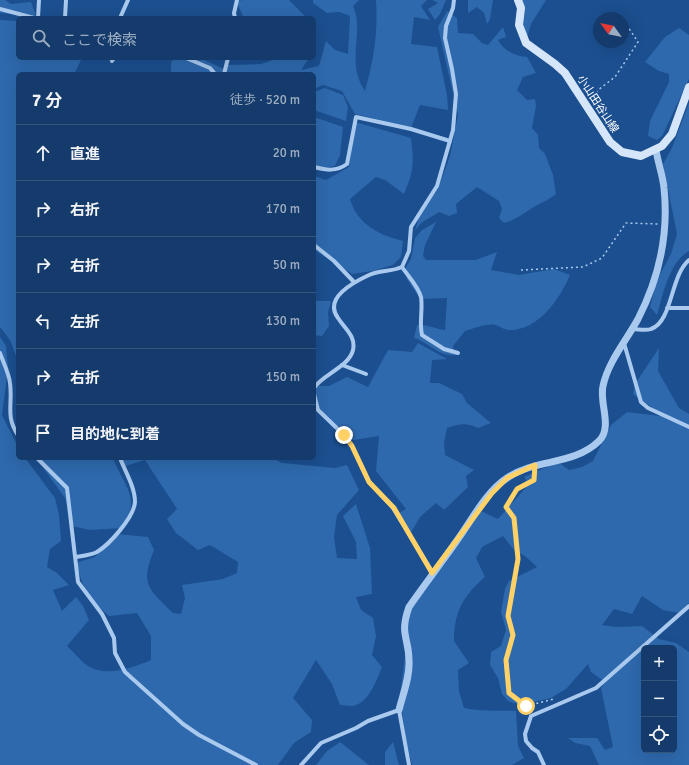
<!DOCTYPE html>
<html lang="ja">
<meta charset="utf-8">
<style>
:root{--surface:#143b6b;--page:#214673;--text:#f1f3f6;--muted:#9dadc1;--line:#33557e}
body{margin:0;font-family:Signika,"Noto Sans JP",sans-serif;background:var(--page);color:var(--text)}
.controls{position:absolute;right:12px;bottom:12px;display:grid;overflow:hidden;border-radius:6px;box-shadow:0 4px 16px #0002}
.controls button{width:36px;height:36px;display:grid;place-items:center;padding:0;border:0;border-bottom:1px solid var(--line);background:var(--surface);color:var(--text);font:20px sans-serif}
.compass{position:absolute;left:593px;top:12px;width:36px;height:36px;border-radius:50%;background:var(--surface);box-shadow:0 4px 16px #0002;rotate:303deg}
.stop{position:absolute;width:12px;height:12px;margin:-9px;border:3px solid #ffd166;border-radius:50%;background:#fff}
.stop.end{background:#ffd166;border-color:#fff;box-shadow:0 1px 4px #0008}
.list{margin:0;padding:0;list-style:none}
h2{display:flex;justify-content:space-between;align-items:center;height:52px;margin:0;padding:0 16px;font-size:17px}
h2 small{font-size:13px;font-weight:400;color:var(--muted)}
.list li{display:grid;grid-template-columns:26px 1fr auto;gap:12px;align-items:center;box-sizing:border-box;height:56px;padding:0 16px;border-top:1px solid var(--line)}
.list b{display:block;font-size:15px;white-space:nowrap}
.list em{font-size:13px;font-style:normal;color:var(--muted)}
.icon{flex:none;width:22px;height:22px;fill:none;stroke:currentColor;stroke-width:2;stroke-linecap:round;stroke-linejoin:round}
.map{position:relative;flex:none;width:689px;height:765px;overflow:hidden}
.search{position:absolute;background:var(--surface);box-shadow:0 4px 16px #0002;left:16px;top:16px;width:300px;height:44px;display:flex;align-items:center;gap:10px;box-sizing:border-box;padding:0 14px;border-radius:6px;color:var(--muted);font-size:15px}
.panel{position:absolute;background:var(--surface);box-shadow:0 4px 16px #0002;left:16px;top:72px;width:300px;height:388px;border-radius:6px}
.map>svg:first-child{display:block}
.green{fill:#2e69ad;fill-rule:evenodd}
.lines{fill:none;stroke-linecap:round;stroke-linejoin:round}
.path{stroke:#a9c9ee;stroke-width:1.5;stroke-dasharray:2 3;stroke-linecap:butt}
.minor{stroke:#a9c9ee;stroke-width:4}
.tertiary{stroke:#a9c9ee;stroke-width:7}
.secondary{stroke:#d6e6fa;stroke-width:8}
.route{stroke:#ffd166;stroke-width:5}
.labels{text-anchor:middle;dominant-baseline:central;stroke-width:3.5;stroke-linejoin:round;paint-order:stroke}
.street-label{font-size:11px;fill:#fff;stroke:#1b4f8f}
</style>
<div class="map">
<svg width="689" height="765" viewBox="0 0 689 765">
<rect width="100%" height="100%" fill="#1b4f8f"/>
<g class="green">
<polygon points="0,0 5,0 11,4 31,2 36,16 0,13"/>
<polygon points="243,0 289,0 307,18 244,18 236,1"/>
<path d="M313,0H359L353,6C365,32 345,62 365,91C374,58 378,34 376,0H427L421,6L430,20L414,17L411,44L437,47L447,95L448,110L420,105L411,128L355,114L342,91L323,85L314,89V74H171V62L176,58H200L224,69L228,65L261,64L276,59L275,58H309L301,70L319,66L326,41L335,50L348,54L350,16L339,12L327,13L313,3Z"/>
<polygon points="432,0 446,0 440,14 435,20 428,9 438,3"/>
<polygon points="468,0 493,0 490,19 487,24 484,13 477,7 468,13"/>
<polygon points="521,0 546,0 531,24 527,38 524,35"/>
<path d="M447,11L457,18L458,33L473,34L482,43L488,45L503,27L506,37L498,40C503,50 516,57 527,57L536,73L523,77L517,90L527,100L535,99L536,106L532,128L538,135L539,148L545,154L553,175L556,194C549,200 542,202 534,207C524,213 516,220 504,223L499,218L502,209L499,201L477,187L456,204L457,213L449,216L439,212L421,223L415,231L420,214L438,189L450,156L458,115L438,27Z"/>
<polygon points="0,20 18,21 18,58 82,58 75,72 77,74 18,74 18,361 10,340 0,327"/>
<polygon points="679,28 689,35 689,79 662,136 657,140 648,136 650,121 669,82 669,74 659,71 645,62 665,37"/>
<polygon points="325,88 343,95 348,107 346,121 314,110 314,92"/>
<path d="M689,103V251C669,262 663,295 657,315L650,307L657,280L671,254L677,234L663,164L672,148Z"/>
<polygon points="314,117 343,127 340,155 335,166 322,168 314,167"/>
<path d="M355,122L411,138C414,163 414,171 404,194L385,180L376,177L350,199C357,224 379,235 403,241L401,257L393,265L372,271L352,274L314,250V176L326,180L349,167Z"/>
<path d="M436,222L425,245L423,256L426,260H476L497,252L491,270L519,275L554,269L570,275C560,299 538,331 509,330C504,330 500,326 495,325C487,323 473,329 465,331L453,346L455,355C439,357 428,342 414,338L417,325C427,324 434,329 445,330L447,298L420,299L407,279L406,267L411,259L415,238L422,230Z"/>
<polygon points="314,301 331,301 328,312 329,326 322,336 314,335"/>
<path d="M0,337L6,346L8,369L2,415L18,447V458H25L55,498L59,515L61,541L50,549L47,567L57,573L69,585L53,590L62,611L76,597L83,606L89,620L67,646C74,652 82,663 90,667C107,677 135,667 151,660V636L137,613L109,616C88,598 84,590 76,563L95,557L117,534L148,537L154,550C140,585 148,588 173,613L181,614L185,598L182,585L223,579L237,573L238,562L210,545L198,550L176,533L167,519L177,509L145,460L122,467L119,458H272L282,463L335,468L347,465L359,490L337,515L334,537L337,558L357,559L356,542L343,516L356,504L370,548L372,594L356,597L361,610L373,618L376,636L372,655L382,667C377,679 370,700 356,705C352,707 345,705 340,705L332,684L316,660L293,698L312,720L311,732L294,743L278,765H0Z"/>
<path d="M418,343L447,359L432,360L430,383H439L462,394L467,403L491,423L478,428C466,422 459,424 447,428L444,442L445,455L474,470L466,476L468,487L444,510L436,503L420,517L409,536L395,515L406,509L376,471L379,436L347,441L315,409L314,394L317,386H329L347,377L368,387L388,350L412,352Z"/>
<path d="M659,348L658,371L679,408L689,414V603L679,613L663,610L642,596L632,614L614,609L602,625L616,627L642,626L659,639L676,643L689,652V765H599L590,746L575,743L568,738H597L605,750L613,747L601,688L605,682L591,672L588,664L566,689L551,698L520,705L508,701L502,694L498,678L490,665L491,652L501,646L506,630L501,612L505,589L509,581L537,567L525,556L514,550L503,536L482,547L476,558L485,577C463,596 454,612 454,641L469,663L458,670L459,691L464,708C481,712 498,710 516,711L518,746L524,758L512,765H412L406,740L400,695L407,642L405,619L425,584L446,563L453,544L481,511L498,519L529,484L524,477L558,462L569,470L582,467L593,461L611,425L627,412L660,416C653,406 643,402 633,394L635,384ZM644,648H674V750H644Z"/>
<path d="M36,458H113C124,487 142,497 122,528L90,530L72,526L65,498Z"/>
<polygon points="340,742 369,765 316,765 327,751"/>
<polygon points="393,742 399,765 385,765 385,752"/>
</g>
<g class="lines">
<g class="path">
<polyline points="614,17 616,18"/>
<polyline points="593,102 598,90 615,77 638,42 626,24 623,22"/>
<polyline points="521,270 583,267 602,258 626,223 659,224"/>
<polyline points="534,473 534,480 517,489 506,507 514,518 518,559 509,616 513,635 507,660 509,693 526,706 554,699"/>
</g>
<g class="minor">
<polyline points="0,9 34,18"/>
<polyline points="38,18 39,0"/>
<polyline points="65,18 66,0"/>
<polyline points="120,18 128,0"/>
<polyline points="235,18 234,13 237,0"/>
<polyline points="186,58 210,68 215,74"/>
<polyline points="112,61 114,58"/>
<polyline points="224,74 228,58"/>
<path d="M314,167C326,170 336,172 347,164L356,117L411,129L450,141"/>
<polyline points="314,245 334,261 354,282"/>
<path d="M402,267C408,276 418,286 421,297C423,309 419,322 422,335L444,349L458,353"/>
<polyline points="667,308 689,308"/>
<path d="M632,329C638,329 646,331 651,329C673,321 670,276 689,260"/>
<polyline points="624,343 641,402 648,408 689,427"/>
<path d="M0,353C3,362 9,373 10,383C13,404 5,416 18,435"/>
<polyline points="342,365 366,374"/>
<path d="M314,388C323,374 349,367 353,350C356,336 345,329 338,318C323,298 354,282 369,275C379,270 391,272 402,267L409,251L411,227L437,186L453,130L456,94L452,69L445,38L446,26L453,8L454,0"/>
<polyline points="314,394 318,410 344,435 352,446 369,482 393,508 433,573"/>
<polyline points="37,458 67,488 78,582 102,614 114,638 115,653 125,672 183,724 199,735 256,765"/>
<path d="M76,557C82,556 91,555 97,552C110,544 134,517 135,502C135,487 125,471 120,458"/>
<polyline points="301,765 321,743 356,728 368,721 399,710 409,765"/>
<polyline points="544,765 538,752 532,748 526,741 525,734 531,716 596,688 689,606"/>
</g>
<path class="tertiary" d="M399,710C403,694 410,677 409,661C409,637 399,635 409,607C425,584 442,562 458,539C473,518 486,492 507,478C536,458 573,466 599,441C613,427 599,403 603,386C608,362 626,341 638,319C659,278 669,235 664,188C663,176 658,163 656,150"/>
<polyline class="secondary" points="518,0 521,8 519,25 526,43 555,64 565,73 610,142 622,152 641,156 662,146 672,134 689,87"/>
</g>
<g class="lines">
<polyline class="route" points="344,435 352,446 369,482 394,508 432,573 492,493 507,478 535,465 534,480 517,489 506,507 514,518 518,559 508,616 513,635 506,660 509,693 526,706"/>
</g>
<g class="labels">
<g class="street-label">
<text transform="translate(598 104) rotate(57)">小山田谷山線</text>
</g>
</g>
</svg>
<div class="controls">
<button>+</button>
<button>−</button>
<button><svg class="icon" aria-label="locate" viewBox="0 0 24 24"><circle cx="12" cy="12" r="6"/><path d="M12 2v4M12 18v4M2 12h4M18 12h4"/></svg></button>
</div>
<svg class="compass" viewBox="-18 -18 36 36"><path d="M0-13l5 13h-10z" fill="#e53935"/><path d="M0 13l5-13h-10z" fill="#9dadc1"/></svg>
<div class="stop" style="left:526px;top:706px"></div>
<div class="stop end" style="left:344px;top:435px"></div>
<div class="search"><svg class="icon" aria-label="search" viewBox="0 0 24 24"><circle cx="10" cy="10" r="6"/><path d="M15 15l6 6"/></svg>ここで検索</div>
<section class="panel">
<h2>7 分<small>徒歩 · 520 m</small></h2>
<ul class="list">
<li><svg class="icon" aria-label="ahead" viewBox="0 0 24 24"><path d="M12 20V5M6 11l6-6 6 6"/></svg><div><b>直進</b></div><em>20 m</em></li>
<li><svg class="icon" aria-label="right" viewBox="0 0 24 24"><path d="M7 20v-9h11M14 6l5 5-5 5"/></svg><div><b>右折</b></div><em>170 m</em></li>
<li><svg class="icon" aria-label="right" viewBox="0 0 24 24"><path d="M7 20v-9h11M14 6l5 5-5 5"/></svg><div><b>右折</b></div><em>50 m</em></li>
<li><svg class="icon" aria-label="left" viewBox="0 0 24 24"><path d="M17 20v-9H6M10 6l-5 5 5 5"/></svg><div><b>左折</b></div><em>130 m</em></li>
<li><svg class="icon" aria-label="right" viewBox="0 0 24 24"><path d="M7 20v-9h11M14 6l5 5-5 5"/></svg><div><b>右折</b></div><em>150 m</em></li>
<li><svg class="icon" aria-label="arrive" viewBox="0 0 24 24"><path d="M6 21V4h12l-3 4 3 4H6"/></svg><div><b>目的地に到着</b></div></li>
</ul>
</section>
</div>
